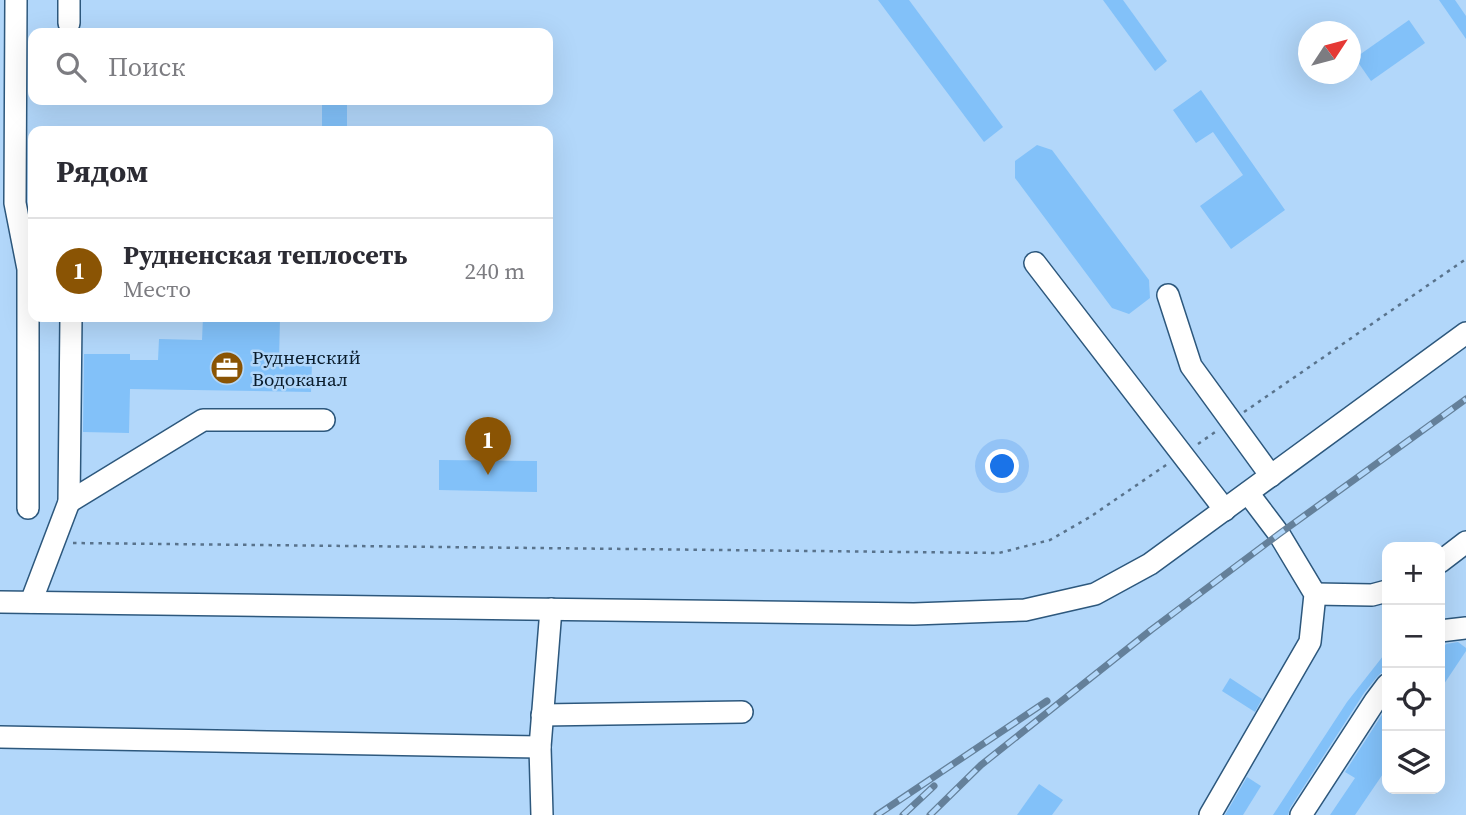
<!DOCTYPE html>
<html lang="ru">
<meta charset="utf-8">
<style>
:root{--surface:#fff;--page:#f7f7f7;--text:#2b2b33;--muted:#7c7c81;--line:#e1e1e2;--accent:#8a5404}
body{margin:0;font-family:"Source Serif 4",serif;background:var(--page);color:var(--text)}
.controls{position:absolute;right:21px;bottom:21px;display:grid;overflow:hidden;border-radius:14px;box-shadow:0 7px 28px #0002}
.controls button{width:63px;height:63px;display:grid;place-items:center;padding:0;border:0;border-bottom:2px solid var(--line);background:var(--surface);color:var(--text);font:35px sans-serif}
.compass{position:absolute;left:1298px;top:21px;width:63px;height:63px;border-radius:50%;background:var(--surface);box-shadow:0 7px 28px #0002;rotate:54deg}
.you{position:absolute;left:1003px;top:467px;width:24px;height:24px;margin:-18px;border:5px solid #fff;border-radius:50%;background:#1a73e8;box-shadow:0 0 0 10px #1a73e833}
.badge{display:grid;place-items:center;width:46px;height:46px;border-radius:50%;background:var(--accent);color:#fff;font-size:23px;font-weight:700}
.pin{position:absolute;translate:-50% -58px;filter:drop-shadow(0 2px 4px #0008)}
.pin::after{content:'';position:absolute;top:37px;width:24px;height:21px;background:inherit;clip-path:polygon(0 0,100% 0,50% 100%)}
.list{margin:0;padding:0;list-style:none}
h2{display:flex;justify-content:space-between;align-items:center;height:91px;margin:0;padding:0 28px;font-size:30px}
h2 small{font-size:23px;font-weight:400;color:var(--muted)}
.list li{display:grid;grid-template-columns:46px 1fr auto;gap:21px;align-items:center;box-sizing:border-box;height:105px;padding:0 28px;border-top:2px solid var(--line)}
.list b{display:block;font-size:26px;white-space:nowrap}
.list p{margin:0;font-size:23px;white-space:nowrap;color:var(--muted)}
.list em{font-size:23px;font-style:normal;color:var(--muted)}
.icon{flex:none;width:38px;height:38px;fill:none;stroke:currentColor;stroke-width:2;stroke-linecap:round;stroke-linejoin:round}
.map{position:relative;flex:none;width:1466px;height:815px;overflow:hidden}
.search{position:absolute;background:var(--surface);box-shadow:0 7px 28px #0002;left:28px;top:28px;width:525px;height:77px;display:flex;align-items:center;gap:18px;box-sizing:border-box;padding:0 24px;border-radius:14px;color:var(--muted);font-size:26px}
.panel{position:absolute;background:var(--surface);box-shadow:0 7px 28px #0002;left:28px;top:126px;width:525px;height:196px;border-radius:14px}
.map>svg:first-child{display:block}
.building{fill:#82c1f9}
.lines{fill:none;stroke-linecap:round;stroke-linejoin:round}
.minor-casing{stroke:#2d587d;stroke-width:24}
.path{stroke:#59738c;stroke-width:2.5;stroke-dasharray:3.5 5;stroke-linecap:butt}
.minor{stroke:#fff;stroke-width:21}
.rail-casing{stroke:#64809a;stroke-width:7}
.rail{stroke:#b2d7fa;stroke-width:4.5;stroke-dasharray:13;stroke-linecap:butt}
.labels{text-anchor:middle;dominant-baseline:central;stroke-width:5;stroke-linejoin:round;paint-order:stroke}
.poi-label{font-size:19px;fill:#091b2a;stroke:#b2d7fa;text-anchor:start}
</style>
<div class="map">
<svg width="1466" height="815" viewBox="0 0 1466 815">
<rect width="100%" height="100%" fill="#b2d7fa"/>
<g class="building">
<polygon points="878,0 909,0 1003,127 984,142"/>
<polygon points="1103,0 1123,0 1167,61 1155,71"/>
<polygon points="1439,0 1455,0 1466,16 1466,39"/>
<polygon points="1409,20 1425,43 1371,81 1355,58"/>
<polygon points="1201,90 1285,210 1231,249 1200,206 1243,175 1213,132 1196,143 1173,110"/>
<rect x="322" y="100" width="25" height="31"/>
<polygon points="1037,145 1052,150 1149,280 1150,298 1129,314 1112,308 1015,178 1015,161"/>
<polygon points="203,317 280,317 279,362 312,363 311,392 130,389 129,433 83,432 84,354 130,354 130,360 158,360 159,339 202,340"/>
<polygon points="439,460 537,461 537,492 439,490"/>
<polygon points="1458,642 1466,648 1466,651 1440,690 1440,652 1446,644"/>
<polygon points="1387,651 1387,672 1381,673 1377,677 1364,693 1290,808 1288,815 1273,815 1347,702"/>
<polygon points="1230,678 1262,699 1255,712 1222,691"/>
<polygon points="1387,707 1387,768 1355,815 1330,815 1355,778 1345,772"/>
<polygon points="1247,777 1261,786 1243,815 1225,815"/>
<polygon points="1039,784 1063,800 1052,815 1017,815"/>
</g>
<g class="lines">
<defs>
<g id="minor">
<polyline points="16,0 15,203 28,269 28,508"/>
<polyline points="69,0 69,23"/>
<polyline points="1035,263 1225,510"/>
<polyline points="1168,295 1191,366 1271,476"/>
<polyline points="69,502 203,420 324,420"/>
<polyline points="1440,562 1466,542"/>
<polyline points="1315,594 1372,595 1387,591"/>
<polyline points="0,602 914,614 1025,610 1095,594 1150,564 1466,333"/>
<polyline points="31,602 69,502 71,317"/>
<polyline points="1440,631 1466,628"/>
<polyline points="542,715 742,712"/>
<polyline points="0,737 540,747"/>
<polyline points="542,815 540,747 551,609"/>
<polyline points="1210,815 1310,642 1315,594 1279,534 1248,493"/>
<polyline points="1301,815 1375,701 1387,685"/>
</g>
</defs>
<use href="#minor" class="minor-casing"/>
<g class="path">
<polyline points="1244,412 1466,259"/>
<polyline points="1198,444 1218,430"/>
<polyline points="73,543 999,553 1050,540 1090,517 1169,463"/>
</g>
<use href="#minor" class="minor"/>
<defs>
<g id="rail">
<polyline points="877,815 1047,701"/>
<polyline points="903,815 934,786"/>
<polyline points="930,815 981,765 1151,630 1279,534 1466,399"/>
</g>
</defs>
<use href="#rail" class="rail-casing"/>
<use href="#rail" class="rail"/>
</g>
<defs>
<symbol id="office-disc" viewBox="-11 -11 22 22"><circle r="9.5" fill="#8a5404" stroke="#b2d7fa"/><path d="M-6-3h4V-5.5h4V-3h4V5H-6ZM-1-4.5V-3h2v-1.5ZM-6 0V1H6V0Z" fill="#fff"/></symbol>
</defs>
<g fill-rule="evenodd">
<use href="#office-disc" x="208" y="349" width="38" height="38"/>
</g>
<g class="labels">
<g class="poi-label">
<text x="252" y="357">Рудненский<tspan x="252" dy="22">Водоканал</tspan></text>
</g>
</g>
</svg>
<div class="controls">
<button>+</button>
<button>−</button>
<button><svg class="icon" aria-label="locate" viewBox="0 0 24 24"><circle cx="12" cy="12" r="6"/><path d="M12 2v4M12 18v4M2 12h4M18 12h4"/></svg></button>
<button><svg class="icon" aria-label="layers" viewBox="0 0 24 24"><path d="M12 4l9 5-9 5-9-5zM3 14l9 5 9-5"/></svg></button>
</div>
<svg class="compass" viewBox="-18 -18 36 36"><path d="M0-13l5 13h-10z" fill="#e53935"/><path d="M0 13l5-13h-10z" fill="#7c7c81"/></svg>
<div class="you"></div>
<div class="pin badge" style="left:488px;top:475px">1</div>
<div class="search"><svg class="icon" aria-label="search" viewBox="0 0 24 24"><circle cx="10" cy="10" r="6"/><path d="M15 15l6 6"/></svg>Поиск</div>
<section class="panel">
<h2>Рядом<small></small></h2>
<ul class="list">
<li><span class="badge">1</span><div><b>Рудненская теплосеть</b><p>Место</p></div><em>240 m</em></li>
</ul>
</section>
</div>
